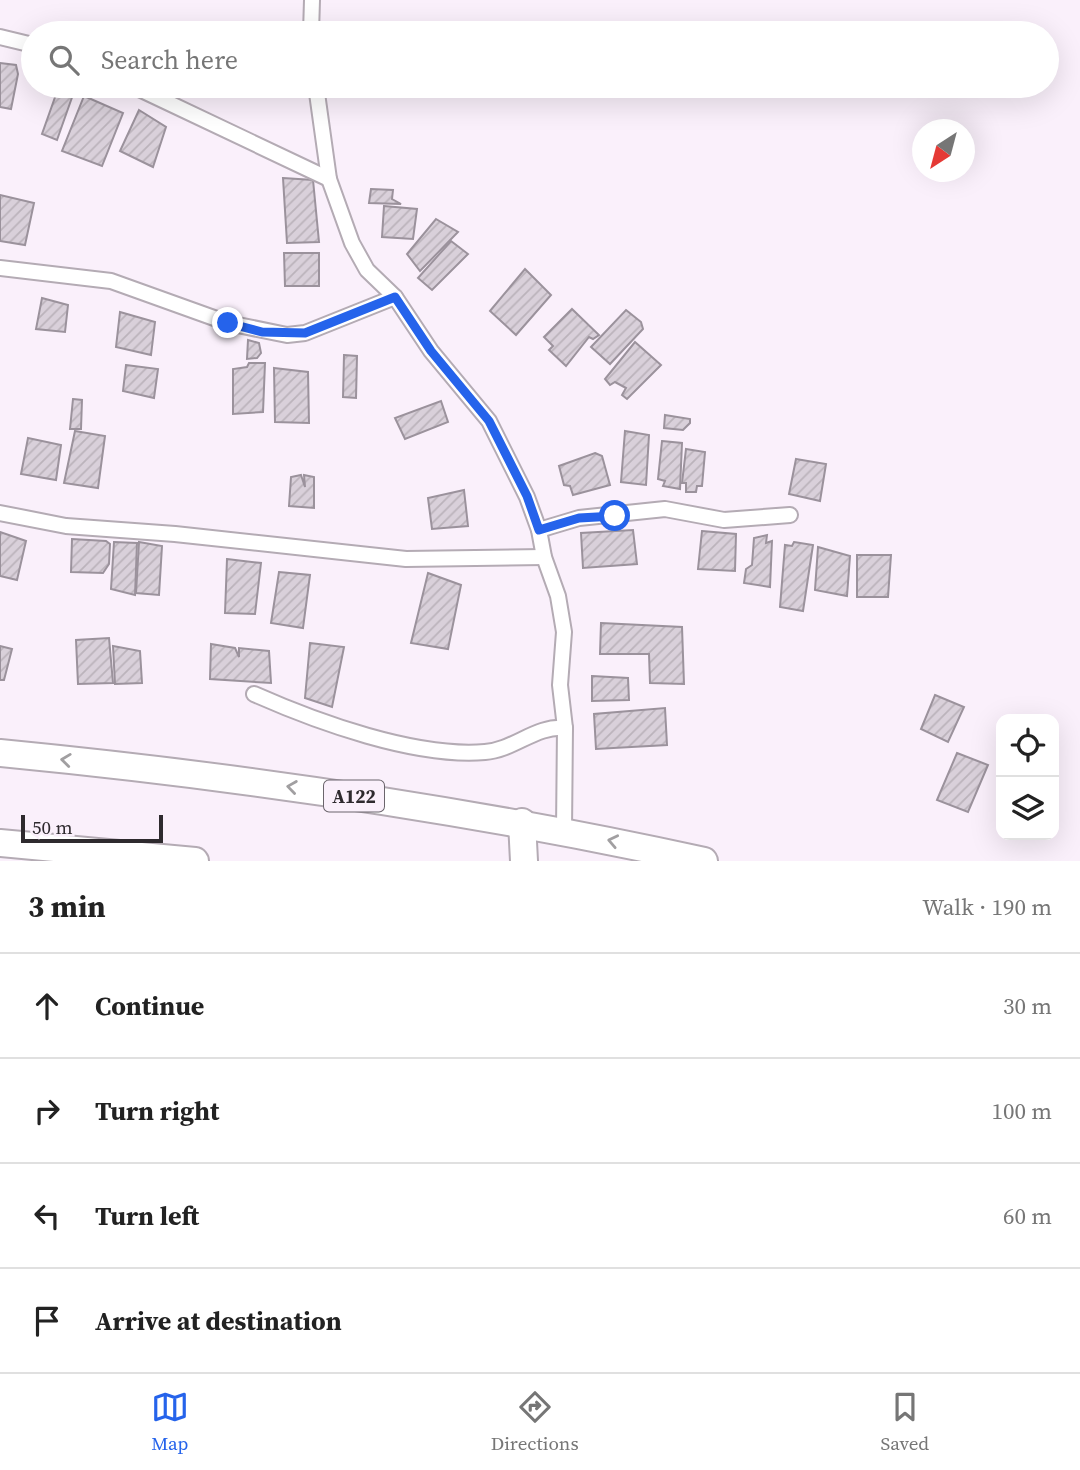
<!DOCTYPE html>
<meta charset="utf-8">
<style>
:root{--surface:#fff;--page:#f2f2f2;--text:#222;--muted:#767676;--line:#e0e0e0;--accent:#2563eb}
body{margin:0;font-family:"Source Serif 4",serif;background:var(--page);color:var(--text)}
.controls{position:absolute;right:21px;bottom:21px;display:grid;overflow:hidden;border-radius:14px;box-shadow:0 7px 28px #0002}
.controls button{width:63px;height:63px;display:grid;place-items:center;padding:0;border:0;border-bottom:2px solid var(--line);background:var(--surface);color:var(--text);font:35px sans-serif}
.compass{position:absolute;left:912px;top:119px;width:63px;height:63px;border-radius:50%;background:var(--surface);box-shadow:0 7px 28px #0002;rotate:216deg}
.scale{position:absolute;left:21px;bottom:18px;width:142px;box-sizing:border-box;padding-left:7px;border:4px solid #2e2a2e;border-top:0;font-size:19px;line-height:24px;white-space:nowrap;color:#2e2a2e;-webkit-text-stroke:5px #faf0fb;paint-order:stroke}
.stop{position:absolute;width:21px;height:21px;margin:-16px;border:5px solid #2563eb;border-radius:50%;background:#fff}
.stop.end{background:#2563eb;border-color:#fff;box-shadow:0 2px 7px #0008}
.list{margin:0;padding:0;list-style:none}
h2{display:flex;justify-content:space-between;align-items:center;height:91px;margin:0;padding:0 28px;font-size:30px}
h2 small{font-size:23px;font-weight:400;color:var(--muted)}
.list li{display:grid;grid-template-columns:46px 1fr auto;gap:21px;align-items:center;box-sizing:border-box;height:105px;padding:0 28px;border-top:2px solid var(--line)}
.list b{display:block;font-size:26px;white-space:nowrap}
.list em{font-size:23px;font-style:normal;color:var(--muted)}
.icon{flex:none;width:38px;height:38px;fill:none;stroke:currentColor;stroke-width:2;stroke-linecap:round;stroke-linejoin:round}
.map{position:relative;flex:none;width:1080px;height:861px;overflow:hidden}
.search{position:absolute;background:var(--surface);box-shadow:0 7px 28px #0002;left:21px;right:21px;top:21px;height:77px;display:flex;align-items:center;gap:18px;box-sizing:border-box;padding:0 24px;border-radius:38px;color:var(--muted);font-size:26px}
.sheet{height:511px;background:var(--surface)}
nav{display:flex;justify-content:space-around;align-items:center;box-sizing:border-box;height:98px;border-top:2px solid var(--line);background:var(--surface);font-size:19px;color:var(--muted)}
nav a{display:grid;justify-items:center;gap:4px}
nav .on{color:var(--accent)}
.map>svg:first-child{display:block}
.building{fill:url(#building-hatch);stroke:#9b929c;stroke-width:2}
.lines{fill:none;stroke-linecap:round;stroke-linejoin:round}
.street-casing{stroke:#b4abb4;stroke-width:18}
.highway-casing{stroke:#b4abb4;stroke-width:30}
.street{stroke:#fff;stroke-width:14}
.highway{stroke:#fff;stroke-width:26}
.oneway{stroke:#a19fa1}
.route{stroke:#2563eb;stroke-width:9}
.labels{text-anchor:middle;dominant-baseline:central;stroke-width:7;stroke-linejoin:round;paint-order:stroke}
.shield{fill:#faf0fb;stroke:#6b656c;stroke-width:2}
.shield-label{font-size:19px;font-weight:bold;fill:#2e2a2e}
</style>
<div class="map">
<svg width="1080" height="861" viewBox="0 0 1080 861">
<defs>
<pattern id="building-hatch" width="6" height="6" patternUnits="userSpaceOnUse" patternTransform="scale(1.75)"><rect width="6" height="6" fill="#d9d0da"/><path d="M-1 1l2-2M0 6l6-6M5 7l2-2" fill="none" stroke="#bbb3bb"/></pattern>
</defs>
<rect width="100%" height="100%" fill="#faf0fb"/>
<g class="building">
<polygon points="0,63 16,65 18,74 11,109 0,107"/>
<polygon points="59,86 76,86 57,140 42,134"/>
<polygon points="84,96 123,113 102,166 62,151"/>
<polygon points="139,110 166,127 153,167 120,151"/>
<polygon points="283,178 313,180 319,242 287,243"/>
<polygon points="371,189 393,190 392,199 401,204 369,203"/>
<polygon points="0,195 34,203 25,245 0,241"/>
<polygon points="384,206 417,209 413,239 382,237"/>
<polygon points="436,219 458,232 420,271 407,254"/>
<polygon points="451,241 468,254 432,290 418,278"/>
<polygon points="284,253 319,253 319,286 285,286"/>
<polygon points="525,269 551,295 516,335 490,311"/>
<polygon points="42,298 68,305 65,332 36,329"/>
<polygon points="572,309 599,335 593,339 589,337 566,366 549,350 553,346 544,337"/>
<polygon points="626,310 641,322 643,329 610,364 591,347"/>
<polygon points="120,312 155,322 151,355 116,347"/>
<polygon points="248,340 259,343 261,353 257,358 247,359"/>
<polygon points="635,342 661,365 627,399 622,395 626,388 615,382 610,385 605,379"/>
<polygon points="344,355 357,356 356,398 343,397"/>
<polygon points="249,363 265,363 263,412 233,414 233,369 247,367"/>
<polygon points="126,365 158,369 154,398 123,391"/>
<polygon points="274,368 308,372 309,423 275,422"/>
<polygon points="73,399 82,400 81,429 70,429"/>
<polygon points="441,401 448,422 405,439 395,418"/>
<polygon points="665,415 690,419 690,423 683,430 664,428"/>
<polygon points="75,431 105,436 98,488 64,483"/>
<polygon points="625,431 649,435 646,485 621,482"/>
<polygon points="28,438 61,445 56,480 21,474"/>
<polygon points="662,441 682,443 680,489 663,486 665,481 658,479"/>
<polygon points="686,449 705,452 702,486 697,486 696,492 686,492 686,483 682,483"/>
<polygon points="595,453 602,456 610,485 573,495 570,486 564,485 559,466"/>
<polygon points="796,459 826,464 820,501 789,494"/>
<polygon points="301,475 305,487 304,475 314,477 314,508 289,506 291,477"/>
<polygon points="464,490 468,526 432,529 428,498"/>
<polygon points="633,530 637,564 583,568 581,533"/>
<polygon points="702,531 736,534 735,571 698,569"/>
<polygon points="0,532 26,541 17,580 0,576"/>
<polygon points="767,535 766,543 772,541 770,587 744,583 746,569 752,565 754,538"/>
<polygon points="72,539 106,541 110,544 109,564 103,573 71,572"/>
<polygon points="114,542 137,543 135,595 111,589"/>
<polygon points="139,542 162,546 159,595 136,593"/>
<polygon points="794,542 813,545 803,611 780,607 785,545 792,546"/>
<polygon points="818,547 850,556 847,596 815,590"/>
<polygon points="857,555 891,555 888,597 857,597"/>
<polygon points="227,559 261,563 255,614 225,613"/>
<polygon points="279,572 310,575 303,628 271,623"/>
<polygon points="428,573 461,585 448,649 411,643"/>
<polygon points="601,623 682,627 684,684 650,683 649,654 600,654"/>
<polygon points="109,638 113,683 78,684 76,640"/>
<polygon points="310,643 344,647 332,707 305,698"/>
<polygon points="211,644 235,648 239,657 239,648 269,651 271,683 210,679"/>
<polygon points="0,646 12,649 4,680 0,680"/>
<polygon points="113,646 140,651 142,683 115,684"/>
<polygon points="592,676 628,678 629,700 592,701"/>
<polygon points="935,695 964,707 948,742 921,729"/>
<polygon points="665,708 667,745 596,749 594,714"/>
<polygon points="957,753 988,765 968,812 937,800"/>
</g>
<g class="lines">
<defs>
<g id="street">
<polyline points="311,33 312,0"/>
<polyline points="0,37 33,45"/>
<polyline points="133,86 329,179"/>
<polyline points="316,86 329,179 352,243 367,270 395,297 431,351 489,421 527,497 539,530 544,557 558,596 564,632 560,685 565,728 564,830"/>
<polyline points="0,268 111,281 228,323 287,335 305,333 395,297"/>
<polyline points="0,513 66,526 175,534 406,559 544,557"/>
<polyline points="539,530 579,518 665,509 724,520 790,515"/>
<path d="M254,694C317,722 416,758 485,752C514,750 536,725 565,728"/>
</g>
<g id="highway">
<path d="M0,753C237,776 472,810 704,861"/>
<polyline points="522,822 524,861"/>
<polyline points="0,843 195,861"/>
</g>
</defs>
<use href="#street" class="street-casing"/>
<use href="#highway" class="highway-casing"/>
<use href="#street" class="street"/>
<use href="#highway" class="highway"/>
</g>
<defs><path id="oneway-chevron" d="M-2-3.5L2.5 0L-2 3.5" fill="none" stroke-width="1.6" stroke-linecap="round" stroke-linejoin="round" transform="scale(1.75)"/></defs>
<g class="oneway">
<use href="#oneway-chevron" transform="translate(66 760) rotate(-173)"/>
<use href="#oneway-chevron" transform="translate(292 787) rotate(-172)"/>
<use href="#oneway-chevron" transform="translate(613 841) rotate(-168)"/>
</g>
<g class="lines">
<polyline class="route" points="228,323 262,332 305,333 395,297 431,351 489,421 527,496 539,530 579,518 615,516"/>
</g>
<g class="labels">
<rect class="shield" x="324" y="780.5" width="60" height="31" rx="5"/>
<g class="shield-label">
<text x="354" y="796">A122</text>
</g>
</g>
</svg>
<div class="controls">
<button><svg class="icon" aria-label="locate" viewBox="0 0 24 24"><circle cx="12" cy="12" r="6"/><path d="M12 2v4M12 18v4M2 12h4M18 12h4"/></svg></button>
<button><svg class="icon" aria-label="layers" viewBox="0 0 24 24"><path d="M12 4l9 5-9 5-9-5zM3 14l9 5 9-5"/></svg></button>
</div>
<svg class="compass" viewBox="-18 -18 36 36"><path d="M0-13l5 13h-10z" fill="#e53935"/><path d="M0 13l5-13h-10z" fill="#767676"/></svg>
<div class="scale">50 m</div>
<div class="stop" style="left:615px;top:516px"></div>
<div class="stop end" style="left:228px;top:323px"></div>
<div class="search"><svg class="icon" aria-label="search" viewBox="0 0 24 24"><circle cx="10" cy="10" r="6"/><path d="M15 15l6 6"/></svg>Search here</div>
</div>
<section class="sheet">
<h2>3 min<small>Walk · 190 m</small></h2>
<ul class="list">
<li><svg class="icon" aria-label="ahead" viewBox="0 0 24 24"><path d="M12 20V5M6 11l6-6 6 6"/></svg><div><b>Continue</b></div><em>30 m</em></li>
<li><svg class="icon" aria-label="right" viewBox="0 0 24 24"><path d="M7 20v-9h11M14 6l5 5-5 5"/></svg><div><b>Turn right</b></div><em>100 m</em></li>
<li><svg class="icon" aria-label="left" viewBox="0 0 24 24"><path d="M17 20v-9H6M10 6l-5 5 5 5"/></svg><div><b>Turn left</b></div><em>60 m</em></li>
<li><svg class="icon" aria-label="arrive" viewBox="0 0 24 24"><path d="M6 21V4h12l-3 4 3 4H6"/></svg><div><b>Arrive at destination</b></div></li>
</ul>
</section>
<nav>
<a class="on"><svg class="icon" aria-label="map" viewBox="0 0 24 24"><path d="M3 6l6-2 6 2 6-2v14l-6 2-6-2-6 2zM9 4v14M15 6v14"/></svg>Map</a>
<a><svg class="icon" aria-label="directions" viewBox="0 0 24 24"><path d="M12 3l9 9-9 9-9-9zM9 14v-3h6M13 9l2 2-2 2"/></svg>Directions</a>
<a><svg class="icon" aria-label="saved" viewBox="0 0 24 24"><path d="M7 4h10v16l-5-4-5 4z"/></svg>Saved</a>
</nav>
